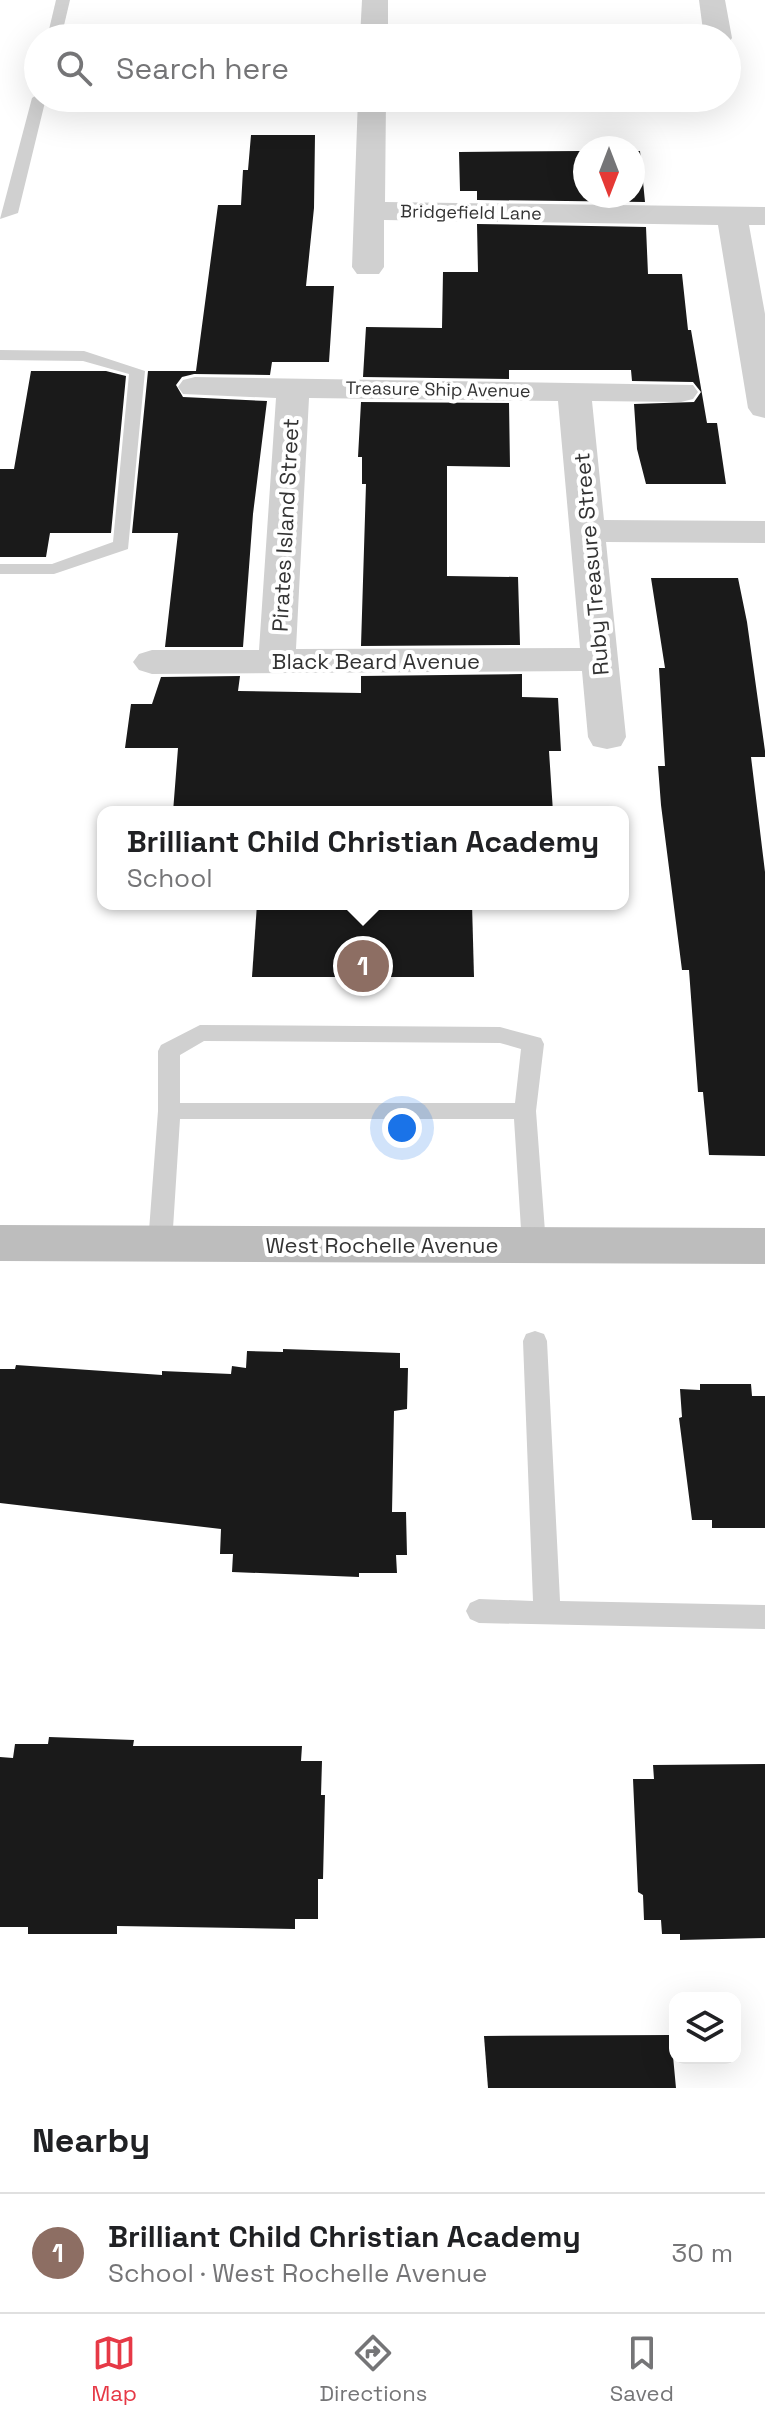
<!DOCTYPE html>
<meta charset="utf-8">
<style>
:root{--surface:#fff;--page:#f2f2f2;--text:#202124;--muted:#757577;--line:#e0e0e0;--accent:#e63946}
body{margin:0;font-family:"Space Grotesk",sans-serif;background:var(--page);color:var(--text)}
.controls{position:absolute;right:24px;bottom:24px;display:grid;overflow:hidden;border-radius:16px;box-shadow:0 8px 32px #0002}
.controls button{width:72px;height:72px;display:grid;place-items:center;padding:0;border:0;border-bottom:2px solid var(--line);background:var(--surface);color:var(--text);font:40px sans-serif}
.compass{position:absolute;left:573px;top:136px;width:72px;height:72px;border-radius:50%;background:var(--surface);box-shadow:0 8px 32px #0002;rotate:180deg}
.you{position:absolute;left:402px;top:1128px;width:28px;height:28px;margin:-20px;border:6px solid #fff;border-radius:50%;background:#1a73e8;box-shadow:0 0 0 12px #1a73e833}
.badge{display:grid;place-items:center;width:52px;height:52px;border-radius:50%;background:var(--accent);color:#fff;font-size:26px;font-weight:700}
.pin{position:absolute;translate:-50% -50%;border:4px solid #fff;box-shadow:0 2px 8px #0006}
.popup{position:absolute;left:97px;top:806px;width:532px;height:104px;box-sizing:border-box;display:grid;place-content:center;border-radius:16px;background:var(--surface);filter:drop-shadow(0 2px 6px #0005);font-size:26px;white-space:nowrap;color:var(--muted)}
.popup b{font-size:30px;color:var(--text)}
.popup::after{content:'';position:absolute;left:50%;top:100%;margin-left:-16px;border:16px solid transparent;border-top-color:var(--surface)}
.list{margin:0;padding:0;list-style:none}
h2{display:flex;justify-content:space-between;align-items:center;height:104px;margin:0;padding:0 32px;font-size:34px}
h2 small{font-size:26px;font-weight:400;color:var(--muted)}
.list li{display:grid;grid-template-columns:52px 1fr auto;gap:24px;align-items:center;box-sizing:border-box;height:120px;padding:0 32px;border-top:2px solid var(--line)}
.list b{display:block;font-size:30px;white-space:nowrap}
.list p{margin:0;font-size:26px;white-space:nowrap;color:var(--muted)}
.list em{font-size:26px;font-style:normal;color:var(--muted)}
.icon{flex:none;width:44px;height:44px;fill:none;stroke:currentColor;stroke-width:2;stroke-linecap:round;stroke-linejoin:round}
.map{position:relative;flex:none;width:765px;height:2088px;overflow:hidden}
.search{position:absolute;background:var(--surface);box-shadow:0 8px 32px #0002;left:24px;right:24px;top:24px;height:88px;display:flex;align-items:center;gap:20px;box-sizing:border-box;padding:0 28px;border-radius:44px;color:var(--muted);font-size:30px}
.sheet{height:224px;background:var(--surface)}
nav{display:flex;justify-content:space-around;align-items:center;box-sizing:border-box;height:112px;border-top:2px solid var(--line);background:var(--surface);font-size:22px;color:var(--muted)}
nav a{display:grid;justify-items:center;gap:4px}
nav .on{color:var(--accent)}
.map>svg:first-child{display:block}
.building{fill:#1a1a1a}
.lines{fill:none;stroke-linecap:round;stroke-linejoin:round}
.lane{fill:#d0d0d0;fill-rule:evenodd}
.street{fill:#d0d0d0;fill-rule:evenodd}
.secondary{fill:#bdbdbd;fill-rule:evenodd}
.labels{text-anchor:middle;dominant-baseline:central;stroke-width:8;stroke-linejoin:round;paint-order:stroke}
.far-street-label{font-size:18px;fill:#333;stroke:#fff}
.street-label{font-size:22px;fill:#333;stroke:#fff}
</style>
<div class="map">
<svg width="765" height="2088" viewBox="0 0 765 2088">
<rect width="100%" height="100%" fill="#fff"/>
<g class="building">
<polygon points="251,135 315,135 314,208 306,286 334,286 329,362 272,362 270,375 194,374 182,377 176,385 183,397 267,401 253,514 243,647 165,647 178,533 132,533 148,371 196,371 218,205 241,205 243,170 248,170"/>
<polygon points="581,151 585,151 585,196 633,196 633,151 640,151 645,202 477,200 477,191 460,191 459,152"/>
<polygon points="477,224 646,227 648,274 682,274 688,330 691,330 707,423 717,423 726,484 646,484 637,449 634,404 694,402 701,392 693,382 632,381 631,370 509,370 509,379 363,377 366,327 442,328 443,272 478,272"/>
<polygon points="31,371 106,371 126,376 111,533 50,533 46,557 0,557 0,469 14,469"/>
<polygon points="361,402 509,403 510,467 447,466 447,576 518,577 520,645 361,646 366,484 362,484 362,457 358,457"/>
<polygon points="651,578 738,578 747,622 765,751 765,757 751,757 765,872 765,1156 709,1155 703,1092 698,1092 689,970 682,970 661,805 658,766 665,766 659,668 665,668"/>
<polygon points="522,674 522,697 558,698 561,751 549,751 553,812 173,812 178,748 125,748 131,704 152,704 161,677 240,676 238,691 361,693 361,676"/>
<polygon points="257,904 472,904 474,977 252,977"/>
<polygon points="283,1349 400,1353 400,1368 408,1368 407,1409 394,1411 392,1512 406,1512 407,1555 396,1555 397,1573 359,1573 359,1577 232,1572 233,1554 220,1554 221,1529 0,1503 0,1369 15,1369 16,1365 162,1375 162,1371 231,1374 232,1366 246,1368 247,1351 283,1352"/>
<polygon points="700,1384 751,1384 752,1396 765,1396 765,1528 712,1528 712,1520 692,1520 679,1418 682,1417 680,1389 700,1390"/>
<polygon points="49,1737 134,1740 133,1746 302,1746 301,1761 322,1761 321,1795 325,1795 323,1879 318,1879 318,1919 295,1919 295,1929 117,1926 117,1934 28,1934 28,1927 0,1927 0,1757 13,1758 15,1744 48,1744"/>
<polygon points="765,1764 765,1938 680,1940 680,1934 662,1934 661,1920 644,1920 643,1895 638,1892 633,1779 654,1779 653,1765"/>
<polygon points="671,2035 676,2088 488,2088 484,2036"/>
</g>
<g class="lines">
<g class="lane">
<polygon points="56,0 70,0 61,38 47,38"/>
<polygon points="38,94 38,98 46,98 18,213 0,219 32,98"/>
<polygon points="0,350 84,351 145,371 128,549 54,574 0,574 0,564 52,564 113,542 129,374 83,361 0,360"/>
<path d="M200,1025L500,1027L541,1038L544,1044L536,1111L546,1245L542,1251H526L522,1245L514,1119H180L172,1244L168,1250H152L148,1244L158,1111V1051L161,1045ZM204,1041L500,1043L521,1049L515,1103H180V1055Z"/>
<polygon points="535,1331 544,1334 547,1341 560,1601 765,1605 765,1629 479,1623 470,1619 466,1611 470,1603 479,1599 533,1601 523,1341 526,1334"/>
</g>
<g class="street">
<polygon points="362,0 388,0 388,38 360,38"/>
<polygon points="699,0 725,0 732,38 728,44 727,38 704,38"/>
<polygon points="358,98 386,98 385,202 765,207 765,225 749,225 765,314 765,418 753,415 748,408 718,225 384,220 384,267 379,274 357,274 352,267"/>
<path d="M195,377L693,385L698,392L693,399L681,402L592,401L604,520L765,521V543L606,542L626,737L621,746L607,749L593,746L588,737L582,671L152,674L139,670L133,662L139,654L152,650H259L276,398L183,394L178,387L183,380ZM309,398L558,401L580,648L296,649Z"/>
</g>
<polygon class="secondary" points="0,1225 765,1228 765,1264 0,1261"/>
</g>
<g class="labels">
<g class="far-street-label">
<text transform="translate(471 212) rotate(1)">Bridgefield Lane</text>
<text transform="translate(438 389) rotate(1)">Treasure Ship Avenue</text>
</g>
<g class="street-label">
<text transform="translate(285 525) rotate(-87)">Pirates Island Street</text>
<text transform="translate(591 564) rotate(-95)">Ruby Treasure Street</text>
<text x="376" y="661">Black Beard Avenue</text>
<text x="382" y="1245">West Rochelle Avenue</text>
</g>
</g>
</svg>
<div class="controls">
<button><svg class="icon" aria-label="layers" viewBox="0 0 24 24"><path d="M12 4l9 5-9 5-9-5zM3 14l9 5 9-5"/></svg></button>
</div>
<svg class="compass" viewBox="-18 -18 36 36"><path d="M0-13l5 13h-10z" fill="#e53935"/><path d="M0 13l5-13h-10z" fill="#757577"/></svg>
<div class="you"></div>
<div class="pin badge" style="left:363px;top:966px;background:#8d6e63">1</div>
<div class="popup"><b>Brilliant Child Christian Academy</b>School</div>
<div class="search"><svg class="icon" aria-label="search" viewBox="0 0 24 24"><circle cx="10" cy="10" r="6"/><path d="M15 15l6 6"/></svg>Search here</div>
</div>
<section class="sheet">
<h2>Nearby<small></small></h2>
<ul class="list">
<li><span class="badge" style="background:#8d6e63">1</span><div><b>Brilliant Child Christian Academy</b><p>School · West Rochelle Avenue</p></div><em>30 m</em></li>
</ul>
</section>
<nav>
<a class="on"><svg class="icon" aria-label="map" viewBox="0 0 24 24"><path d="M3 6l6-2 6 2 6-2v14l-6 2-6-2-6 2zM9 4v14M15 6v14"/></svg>Map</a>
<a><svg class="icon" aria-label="directions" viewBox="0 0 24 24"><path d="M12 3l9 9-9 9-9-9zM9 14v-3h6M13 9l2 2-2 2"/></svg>Directions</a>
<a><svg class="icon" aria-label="saved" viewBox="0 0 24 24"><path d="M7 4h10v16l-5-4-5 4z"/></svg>Saved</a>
</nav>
